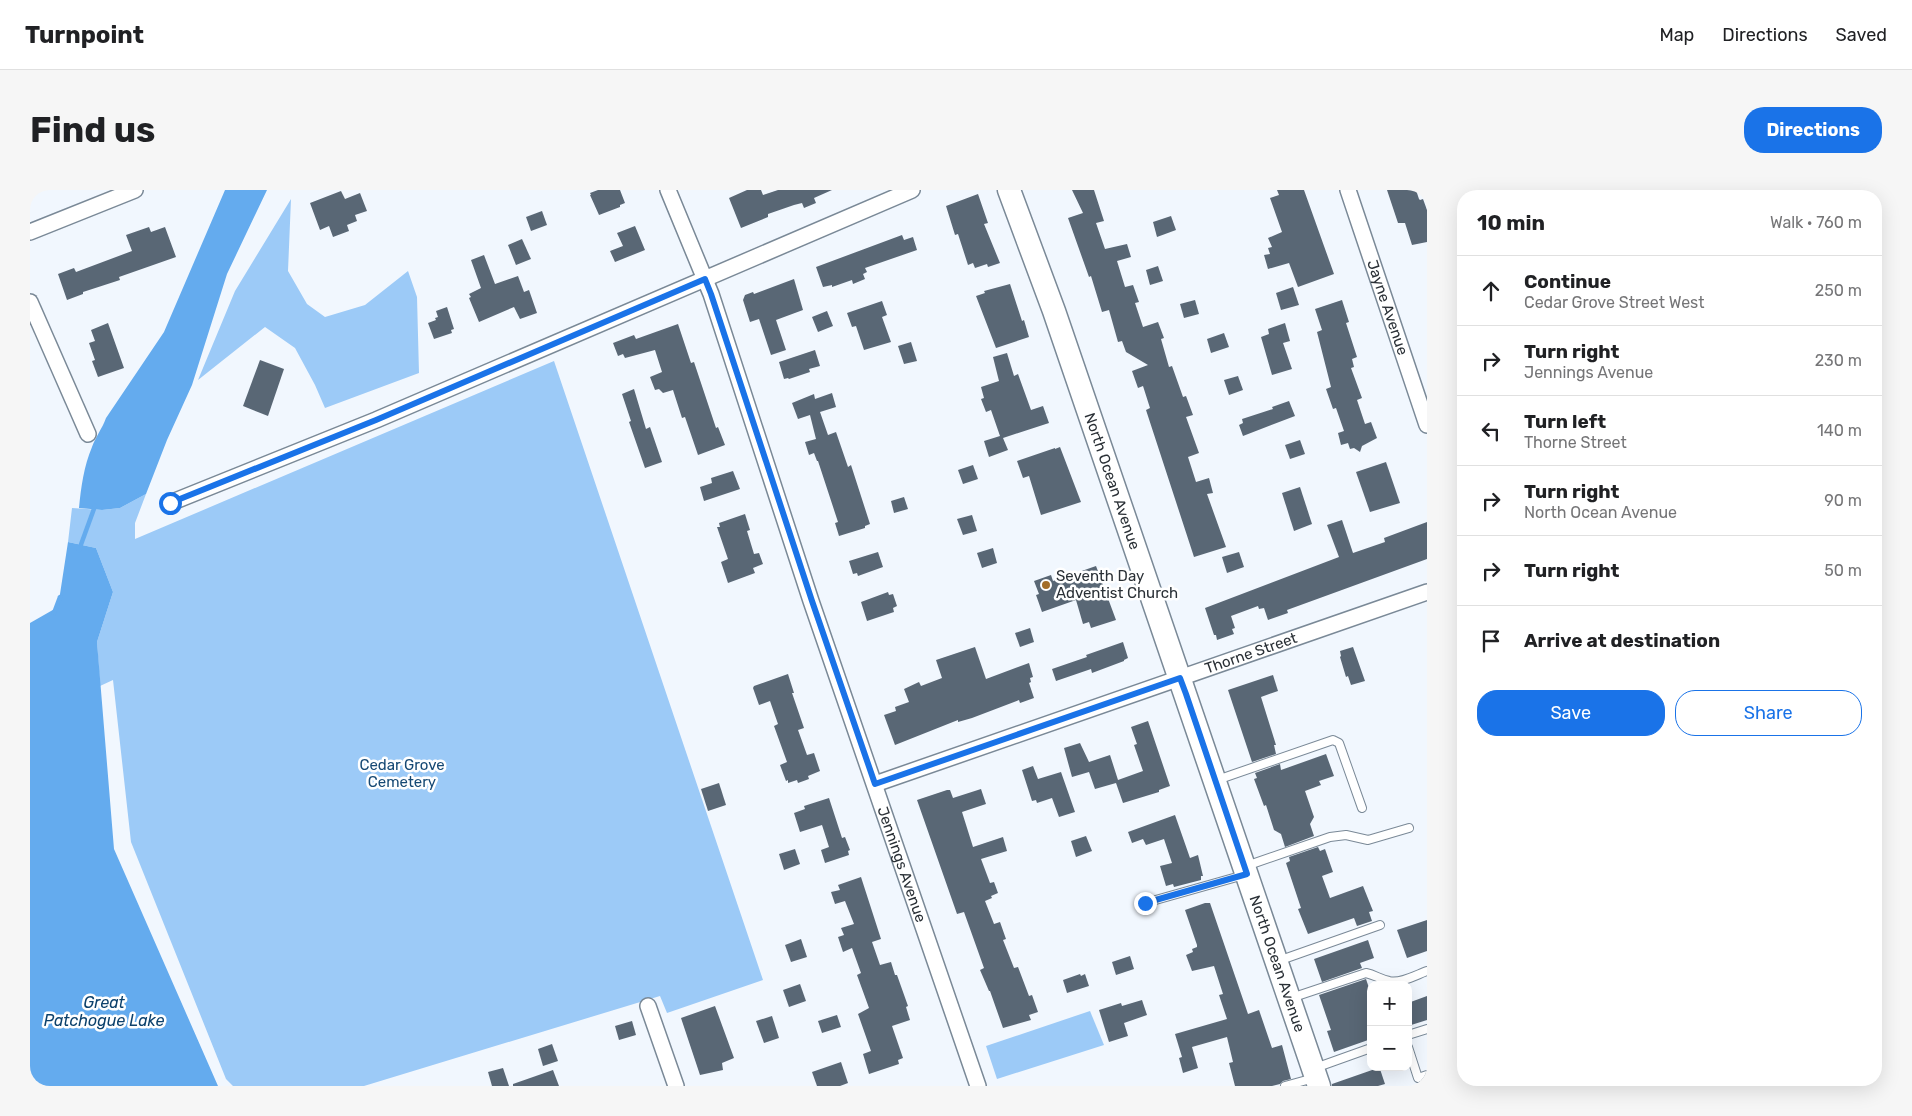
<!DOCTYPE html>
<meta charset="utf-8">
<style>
:root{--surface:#fff;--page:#f6f6f6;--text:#202124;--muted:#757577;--line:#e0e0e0;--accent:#1a73e8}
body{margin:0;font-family:Rubik,sans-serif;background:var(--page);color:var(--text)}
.controls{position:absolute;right:15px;bottom:15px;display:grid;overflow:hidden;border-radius:10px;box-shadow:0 5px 20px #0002}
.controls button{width:45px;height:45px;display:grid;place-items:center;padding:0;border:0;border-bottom:1px solid var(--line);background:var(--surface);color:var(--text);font:25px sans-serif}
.stop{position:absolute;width:15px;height:15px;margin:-11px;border:4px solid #1a73e8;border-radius:50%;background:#fff}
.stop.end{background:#1a73e8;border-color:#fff;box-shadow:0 1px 5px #0008}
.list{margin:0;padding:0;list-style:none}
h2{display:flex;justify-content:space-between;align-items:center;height:65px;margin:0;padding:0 20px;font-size:21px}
h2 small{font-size:16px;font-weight:400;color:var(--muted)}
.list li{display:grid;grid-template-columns:32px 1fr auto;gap:15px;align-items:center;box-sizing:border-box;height:70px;padding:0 20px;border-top:1px solid var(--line)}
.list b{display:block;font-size:19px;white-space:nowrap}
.list p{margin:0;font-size:16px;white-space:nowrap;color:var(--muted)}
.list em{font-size:16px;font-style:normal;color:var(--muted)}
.actions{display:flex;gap:10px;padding:15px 20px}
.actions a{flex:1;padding:11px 0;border:1px solid var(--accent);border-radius:20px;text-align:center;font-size:18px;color:var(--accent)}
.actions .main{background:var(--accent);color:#fff}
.icon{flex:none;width:28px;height:28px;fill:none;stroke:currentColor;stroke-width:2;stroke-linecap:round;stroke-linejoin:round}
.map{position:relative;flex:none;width:1397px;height:896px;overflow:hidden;border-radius:20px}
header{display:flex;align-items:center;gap:30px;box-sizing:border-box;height:70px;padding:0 25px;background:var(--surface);border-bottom:1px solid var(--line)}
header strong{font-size:24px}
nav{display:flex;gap:28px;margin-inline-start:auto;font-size:18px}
.intro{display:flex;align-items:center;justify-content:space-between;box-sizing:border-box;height:120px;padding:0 30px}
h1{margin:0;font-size:35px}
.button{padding:12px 22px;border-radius:20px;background:var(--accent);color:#fff;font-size:18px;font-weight:700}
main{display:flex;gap:30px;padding:0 30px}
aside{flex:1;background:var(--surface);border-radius:20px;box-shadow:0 5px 20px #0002}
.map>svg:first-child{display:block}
.green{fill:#9ccaf7}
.water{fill:#64abee}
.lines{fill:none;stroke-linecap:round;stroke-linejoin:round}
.stream{stroke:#64abee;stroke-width:4.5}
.building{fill:#596775}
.lane-casing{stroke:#7a8997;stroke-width:10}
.street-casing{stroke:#7a8997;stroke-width:18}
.secondary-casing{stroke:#7a8997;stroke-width:25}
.lane{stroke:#fff;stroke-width:8}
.street{stroke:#fff;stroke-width:15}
.secondary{stroke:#fff;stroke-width:22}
.route{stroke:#1a73e8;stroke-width:6}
.poi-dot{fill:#a36d28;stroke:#fff;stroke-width:2}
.labels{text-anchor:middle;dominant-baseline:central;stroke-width:5;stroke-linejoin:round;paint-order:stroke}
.street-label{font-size:15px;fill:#2a3036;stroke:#fff}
.poi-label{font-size:15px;fill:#2a3036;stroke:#fff;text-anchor:start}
.park-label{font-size:15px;fill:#164974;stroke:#fff}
.water-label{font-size:16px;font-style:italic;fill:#0c416c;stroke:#fff}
</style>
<header>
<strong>Turnpoint</strong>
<nav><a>Map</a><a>Directions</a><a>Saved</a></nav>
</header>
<div class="intro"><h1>Find us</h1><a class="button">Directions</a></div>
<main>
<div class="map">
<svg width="1397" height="896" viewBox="0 0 1397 896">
<rect width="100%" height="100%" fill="#f1f7fe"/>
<g class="green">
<polygon points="261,9 258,81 277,114 295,127 335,115 378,81 387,107 389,183 295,218 285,195 265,158 235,137 168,190 205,101"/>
<polygon points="524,171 733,790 637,823 630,806 334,896 203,896 196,889 101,652 83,490 70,496 67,452 83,402 66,358 38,352 42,318 72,320 90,318 116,304 105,333 105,349"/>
<polygon points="1060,821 1074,855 967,889 956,856"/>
</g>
<g class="water">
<path d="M195,0H237L197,84L162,195L137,250L116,304L90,318L72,320L49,318C51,297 54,276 62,257C66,246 72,239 76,228L134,142Z"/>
<polygon points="38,352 66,358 83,402 67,452 84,659 188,896 0,896 0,433 28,417"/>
</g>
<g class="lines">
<g class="stream">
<polyline points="49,360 65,316"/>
<polyline points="24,423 30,407"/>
</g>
</g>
<g class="building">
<polygon points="568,0 590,0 595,13 590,15 590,17 569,25 560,5 561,5 560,3"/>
<polygon points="717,0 731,0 733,5 748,0 802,0 784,8 786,13 774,18 772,13 764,15 738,24 738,27 711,38 699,8"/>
<polygon points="1042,0 1064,0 1074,31 1066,33 1075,59 1097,54 1101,67 1087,71 1095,97 1103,95 1109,112 1105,113 1113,137 1128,132 1134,148 1131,149 1139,177 1142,176 1153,207 1156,206 1163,225 1156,227 1169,263 1158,267 1166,292 1179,288 1183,303 1177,304 1196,357 1164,367 1116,220 1120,218 1113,196 1108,198 1102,181 1118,175 1096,162 1092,151 1088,152 1079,120 1072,122 1061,86 1059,87 1038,28 1053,23"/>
<polygon points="1247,0 1274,0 1304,84 1268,97 1259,73 1238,79 1234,65 1240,64 1238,58 1242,57 1238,48 1252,42 1240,8 1249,5"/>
<polygon points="1357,0 1386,0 1389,9 1390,10 1393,9 1397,20 1397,52 1382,55 1375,33 1368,33"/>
<polygon points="311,1 315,9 330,3 337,21 325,25 327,31 317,35 319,41 303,47 299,36 290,40 280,13"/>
<polygon points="948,4 958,33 954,34 970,73 958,77 957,74 945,78 943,73 938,75 928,44 925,45 916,16"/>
<polygon points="512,21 517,35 501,41 496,27"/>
<polygon points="1141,26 1146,40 1127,47 1123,32"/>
<polygon points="605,36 615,60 585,72 580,61 593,56 587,43"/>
<polygon points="119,37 121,42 135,37 146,67 89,87 90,90 53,102 53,104 37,110 28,84 44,78 46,82 102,61 96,45"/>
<polygon points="872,45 874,50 883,47 887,60 835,78 837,82 833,84 835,89 823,94 822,90 802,97 802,95 793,97 786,77"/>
<polygon points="492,49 501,69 486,75 478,55"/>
<polygon points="454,65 465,94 488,86 494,102 499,100 507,123 490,129 484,117 449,132 439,108 441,107 439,104 451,98 441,70"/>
<polygon points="1128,76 1133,91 1120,95 1116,80"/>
<polygon points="764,89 773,120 746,130 756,160 741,165 729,129 720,132 713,110 715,105 723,102 724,104"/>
<polygon points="980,94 992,131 994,130 999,147 966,158 946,106 955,103 954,101"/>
<polygon points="1263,97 1269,115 1251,120 1246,103"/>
<polygon points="1165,110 1169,124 1154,128 1150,114"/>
<polygon points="1312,110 1319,132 1316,133 1327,167 1322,169 1324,177 1321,178 1332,208 1327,210 1335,234 1341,232 1347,248 1332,256 1330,262 1324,258 1320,259 1318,253 1311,255 1308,243 1314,241 1306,218 1303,219 1296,199 1301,197 1287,142 1292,140 1285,119"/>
<polygon points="852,111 857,125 852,127 861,152 834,160 826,136 822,137 817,123"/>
<polygon points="417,117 424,139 421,140 422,143 404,149 398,133 406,130 405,128 408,127 406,121"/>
<polygon points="797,121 803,136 788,142 782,127"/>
<polygon points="78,133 94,178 68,187 62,171 65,170 59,153 65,151 61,140"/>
<polygon points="1255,133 1260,151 1253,153 1262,179 1242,185 1231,147 1239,144 1238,139"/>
<polygon points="648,134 661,173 664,172 686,238 688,237 695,255 668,265 655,227 652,228 643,200 633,203 629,199 625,200 620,187 632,182 625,160 595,168 593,164 588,166 583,153 604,145 606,149"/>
<polygon points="1194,143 1199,157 1181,163 1177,149"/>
<polygon points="881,152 887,171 874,174 868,156"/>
<polygon points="785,160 790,176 779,179 780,182 759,189 758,188 754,189 749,172"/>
<polygon points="977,163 984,186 988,184 1001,220 1013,216 1019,233 973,248 978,260 959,267 954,251 970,246 961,220 956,222 951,209 954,208 951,197 969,191 963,167"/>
<polygon points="230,170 254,179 238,226 213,216"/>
<polygon points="1208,186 1213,200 1199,205 1194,190"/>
<polygon points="604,199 616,239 620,237 632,272 615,278 599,232 601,231 592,204"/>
<polygon points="802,203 806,217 790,222 798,245 806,242 818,277 821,275 840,334 835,336 835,338 809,346 805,333 808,332 788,271 787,271 784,263 779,265 775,252 786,249 780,225 768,229 762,213 784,204 785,209"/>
<polygon points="1259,211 1265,226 1213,246 1209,235 1213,233 1212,229 1243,219 1242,217"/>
<polygon points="1270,250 1275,264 1260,269 1255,255"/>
<polygon points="1030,257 1051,312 1011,325 999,286 993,288 987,271 1025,258 1025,259"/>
<polygon points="1356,272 1370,313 1340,322 1326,282"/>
<polygon points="943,275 948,289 933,294 928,280"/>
<polygon points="703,281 710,299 674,311 670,297 682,293 681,288"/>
<polygon points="1270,297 1282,334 1264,341 1252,303"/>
<polygon points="874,307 878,319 864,323 861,311"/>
<polygon points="715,324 720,340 717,341 724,364 729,363 733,374 723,378 725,383 698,393 691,372 698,369 687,337 690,337 689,333"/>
<polygon points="942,325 947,341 933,345 927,329"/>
<polygon points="1312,330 1323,363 1355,352 1354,348 1397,332 1397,369 1257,420 1258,423 1238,430 1234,418 1229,419 1228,416 1201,426 1205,438 1202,439 1204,444 1187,450 1186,445 1184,445 1175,418 1309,367 1297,335"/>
<polygon points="963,358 967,373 952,378 947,363"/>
<polygon points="848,362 853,377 828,386 827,383 823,384 819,371"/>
<polygon points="1209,362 1214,377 1197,383 1192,367"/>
<polygon points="1066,376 1086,430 1061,438 1059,432 1053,434 1046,410 1012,422 1006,405 1009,404 1004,391 1021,385 1023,391"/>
<polygon points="858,402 859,405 863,404 867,416 863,418 864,422 837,431 831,412"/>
<polygon points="1000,438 1004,452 990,457 985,443"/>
<polygon points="1093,452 1098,468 1094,470 1094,471 1062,483 1061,479 1026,491 1022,479 1057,467 1056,465"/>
<polygon points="945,457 956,489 999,473 1003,487 1000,488 1001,492 999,493 1004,508 990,513 989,510 942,528 928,532 928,530 865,555 854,525 866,521 865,517 879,512 874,499 889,492 891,496 912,488 906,470"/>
<polygon points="1323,457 1335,491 1321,495 1318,486 1316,487 1310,467 1311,466 1310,461"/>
<polygon points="758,484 764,503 762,503 774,538 768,540 777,565 784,563 790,581 778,586 779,589 768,593 767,590 758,593 758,590 756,591 750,575 757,572 744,536 748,534 740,511 729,515 723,498 724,496"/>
<polygon points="1243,485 1248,501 1231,507 1246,555 1244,555 1246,564 1222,572 1198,500"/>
<polygon points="1118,531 1140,596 1129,600 1129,602 1093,613 1086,593 1065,599 1059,582 1042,587 1034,558 1050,553 1059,572 1080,565 1088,590 1113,581 1104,555 1107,554 1101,537"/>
<polygon points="1296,564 1304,586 1289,591 1291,595 1275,601 1284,627 1280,634 1284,646 1255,657 1251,644 1244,640 1236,615 1234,616 1224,589 1227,588 1225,583 1250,574 1251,580"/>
<polygon points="1003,576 1008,589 1031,582 1045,622 1029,627 1022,608 1007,613 1006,610 1002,611 992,580"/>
<polygon points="689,593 696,615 678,621 671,599"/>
<polygon points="951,599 956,614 932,622 943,657 973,647 977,661 951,669 960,693 964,692 968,703 961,706 962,708 955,711 964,734 970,732 976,749 973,750 984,778 988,777 999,806 1002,805 1008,822 999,825 1001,830 973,838 960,801 959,801 950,780 954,778 934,722 927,724 887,610 917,600 920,600 923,608"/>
<polygon points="799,608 812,648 815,647 820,660 818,661 819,665 795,673 791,660 799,657 792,635 770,642 764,623 775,619 774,616"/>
<polygon points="1145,625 1160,668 1168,665 1173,686 1171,686 1171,690 1144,697 1143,694 1136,696 1130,676 1142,673 1134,649 1116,655 1113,649 1102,653 1098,642"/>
<polygon points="1056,646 1062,661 1046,667 1041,651"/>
<polygon points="1288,657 1290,661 1295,659 1303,682 1292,686 1300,708 1333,696 1343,721 1339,722 1342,731 1327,736 1324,728 1278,744 1268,719 1271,718 1256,673 1260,671 1259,667"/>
<polygon points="765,659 770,674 754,680 749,664"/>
<polygon points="831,687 851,749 842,752 850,775 861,772 865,785 867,785 878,816 876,817 880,830 862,836 873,868 868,870 869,874 839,884 833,864 841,861 828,824 839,818 827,785 831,783 822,758 813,762 808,747 814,745 811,738 824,734 815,711 805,714 801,702 810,700 808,695"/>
<polygon points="1175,713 1180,713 1218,824 1229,820 1242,858 1252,855 1261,889 1253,891 1250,894 1242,896 1205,896 1199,873 1203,872 1197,847 1162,857 1168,878 1153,883 1149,868 1152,867 1145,844 1197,829 1189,805 1193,804 1184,776 1162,781 1156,765 1163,762 1162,759 1167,757 1167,755 1155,720"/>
<polygon points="1397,730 1397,761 1377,768 1367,740"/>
<polygon points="771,749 777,767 761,772 755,755"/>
<polygon points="1338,750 1344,768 1330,773 1332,778 1292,792 1284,769"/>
<polygon points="1100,766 1104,779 1086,785 1082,772"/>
<polygon points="1050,784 1051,786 1055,784 1059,796 1037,803 1033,790"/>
<polygon points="1336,789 1341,804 1341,849 1304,862 1297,841 1301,840 1289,805"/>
<polygon points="770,794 776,811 759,817 753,800"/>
<polygon points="1397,806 1397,830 1378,836 1378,813"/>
<polygon points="1112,810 1117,825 1094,833 1098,846 1079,852 1069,820 1091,813 1092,816"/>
<polygon points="685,816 704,868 692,873 693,880 670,885 651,828"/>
<polygon points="807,825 811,837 792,843 788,831"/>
<polygon points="742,826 749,848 734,853 726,831"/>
<polygon points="602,831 606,845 589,850 585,836"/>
<polygon points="522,854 528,871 513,876 508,859"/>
<polygon points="811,872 818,893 810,896 787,896 782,882"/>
<polygon points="473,878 479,896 462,896 458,882"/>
<polygon points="1345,879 1346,881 1350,879 1355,894 1348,896 1302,896 1302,894"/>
<polygon points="523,880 529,896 483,896 483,894"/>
</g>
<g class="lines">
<defs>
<g id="lane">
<polyline points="1187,590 1303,550 1309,553 1332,618"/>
<polyline points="1216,676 1300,647 1316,645 1338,650 1379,638"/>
<polyline points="1115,713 1214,685"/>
<polyline points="1248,771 1350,735"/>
<path d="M1261,808L1336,783C1345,785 1350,789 1359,791C1370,794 1386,785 1397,781"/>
<polyline points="1378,845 1397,839"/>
<polyline points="1378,857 1388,888 1397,885"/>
<polyline points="1285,878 1341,858"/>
<polyline points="1255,896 1284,888"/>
</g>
<g id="street">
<path id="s1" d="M638,0L681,104L781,411L948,896"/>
<path id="s2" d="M1318,0L1397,235"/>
<polyline points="0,42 105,0"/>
<polyline points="0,112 58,244"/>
<polyline points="140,313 346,230 882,0"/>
<path id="s3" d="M845,594L1397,402"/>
<polyline points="618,816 646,896"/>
</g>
<g id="secondary">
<path id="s4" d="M979,0L1024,121L1289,896"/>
</g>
</defs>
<use href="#lane" class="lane-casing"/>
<use href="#street" class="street-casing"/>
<use href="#secondary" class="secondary-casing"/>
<use href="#lane" class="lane"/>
<use href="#street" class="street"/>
<use href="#secondary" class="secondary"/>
</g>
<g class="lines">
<polyline class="route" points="140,313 346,230 675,89 681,104 782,411 845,594 1150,488 1156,504 1217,684 1115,713"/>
</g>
<circle class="poi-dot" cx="1016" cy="395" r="5"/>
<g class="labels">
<g class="street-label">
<text stroke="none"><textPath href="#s2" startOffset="124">Jayne Avenue</textPath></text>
<text stroke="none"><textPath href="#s4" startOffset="309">North Ocean Avenue</textPath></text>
<text stroke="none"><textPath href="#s3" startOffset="398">Thorne Street</textPath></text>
<text stroke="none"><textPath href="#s1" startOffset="714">Jennings Avenue</textPath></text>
<text stroke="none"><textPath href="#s4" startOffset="819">North Ocean Avenue</textPath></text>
</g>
<g class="poi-label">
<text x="1026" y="386">Seventh Day<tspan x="1026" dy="17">Adventist Church</tspan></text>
</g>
<g class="park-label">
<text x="372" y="575">Cedar Grove<tspan x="372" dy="17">Cemetery</tspan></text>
</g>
<g class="water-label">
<text x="74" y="812">Great<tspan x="74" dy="18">Patchogue Lake</tspan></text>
</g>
</g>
</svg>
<div class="controls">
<button>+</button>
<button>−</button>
</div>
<div class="stop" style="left:140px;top:313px"></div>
<div class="stop end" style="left:1115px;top:713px"></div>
</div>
<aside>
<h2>10 min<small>Walk · 760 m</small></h2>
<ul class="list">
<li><svg class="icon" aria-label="ahead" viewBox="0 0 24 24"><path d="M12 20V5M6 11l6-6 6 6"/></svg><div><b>Continue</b><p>Cedar Grove Street West</p></div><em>250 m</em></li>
<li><svg class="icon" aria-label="right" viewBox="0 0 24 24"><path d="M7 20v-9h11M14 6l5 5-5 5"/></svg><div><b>Turn right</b><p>Jennings Avenue</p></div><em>230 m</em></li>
<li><svg class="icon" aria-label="left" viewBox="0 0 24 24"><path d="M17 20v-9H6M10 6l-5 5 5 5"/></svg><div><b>Turn left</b><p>Thorne Street</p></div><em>140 m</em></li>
<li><svg class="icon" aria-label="right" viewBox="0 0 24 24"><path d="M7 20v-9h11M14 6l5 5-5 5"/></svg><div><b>Turn right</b><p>North Ocean Avenue</p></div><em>90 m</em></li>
<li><svg class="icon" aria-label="right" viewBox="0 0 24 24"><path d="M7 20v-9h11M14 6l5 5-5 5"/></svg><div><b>Turn right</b></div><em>50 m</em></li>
<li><svg class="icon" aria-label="arrive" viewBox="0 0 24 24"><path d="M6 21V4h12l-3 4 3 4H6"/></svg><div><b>Arrive at destination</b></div></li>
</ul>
<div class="actions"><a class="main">Save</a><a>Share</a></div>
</aside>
</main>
